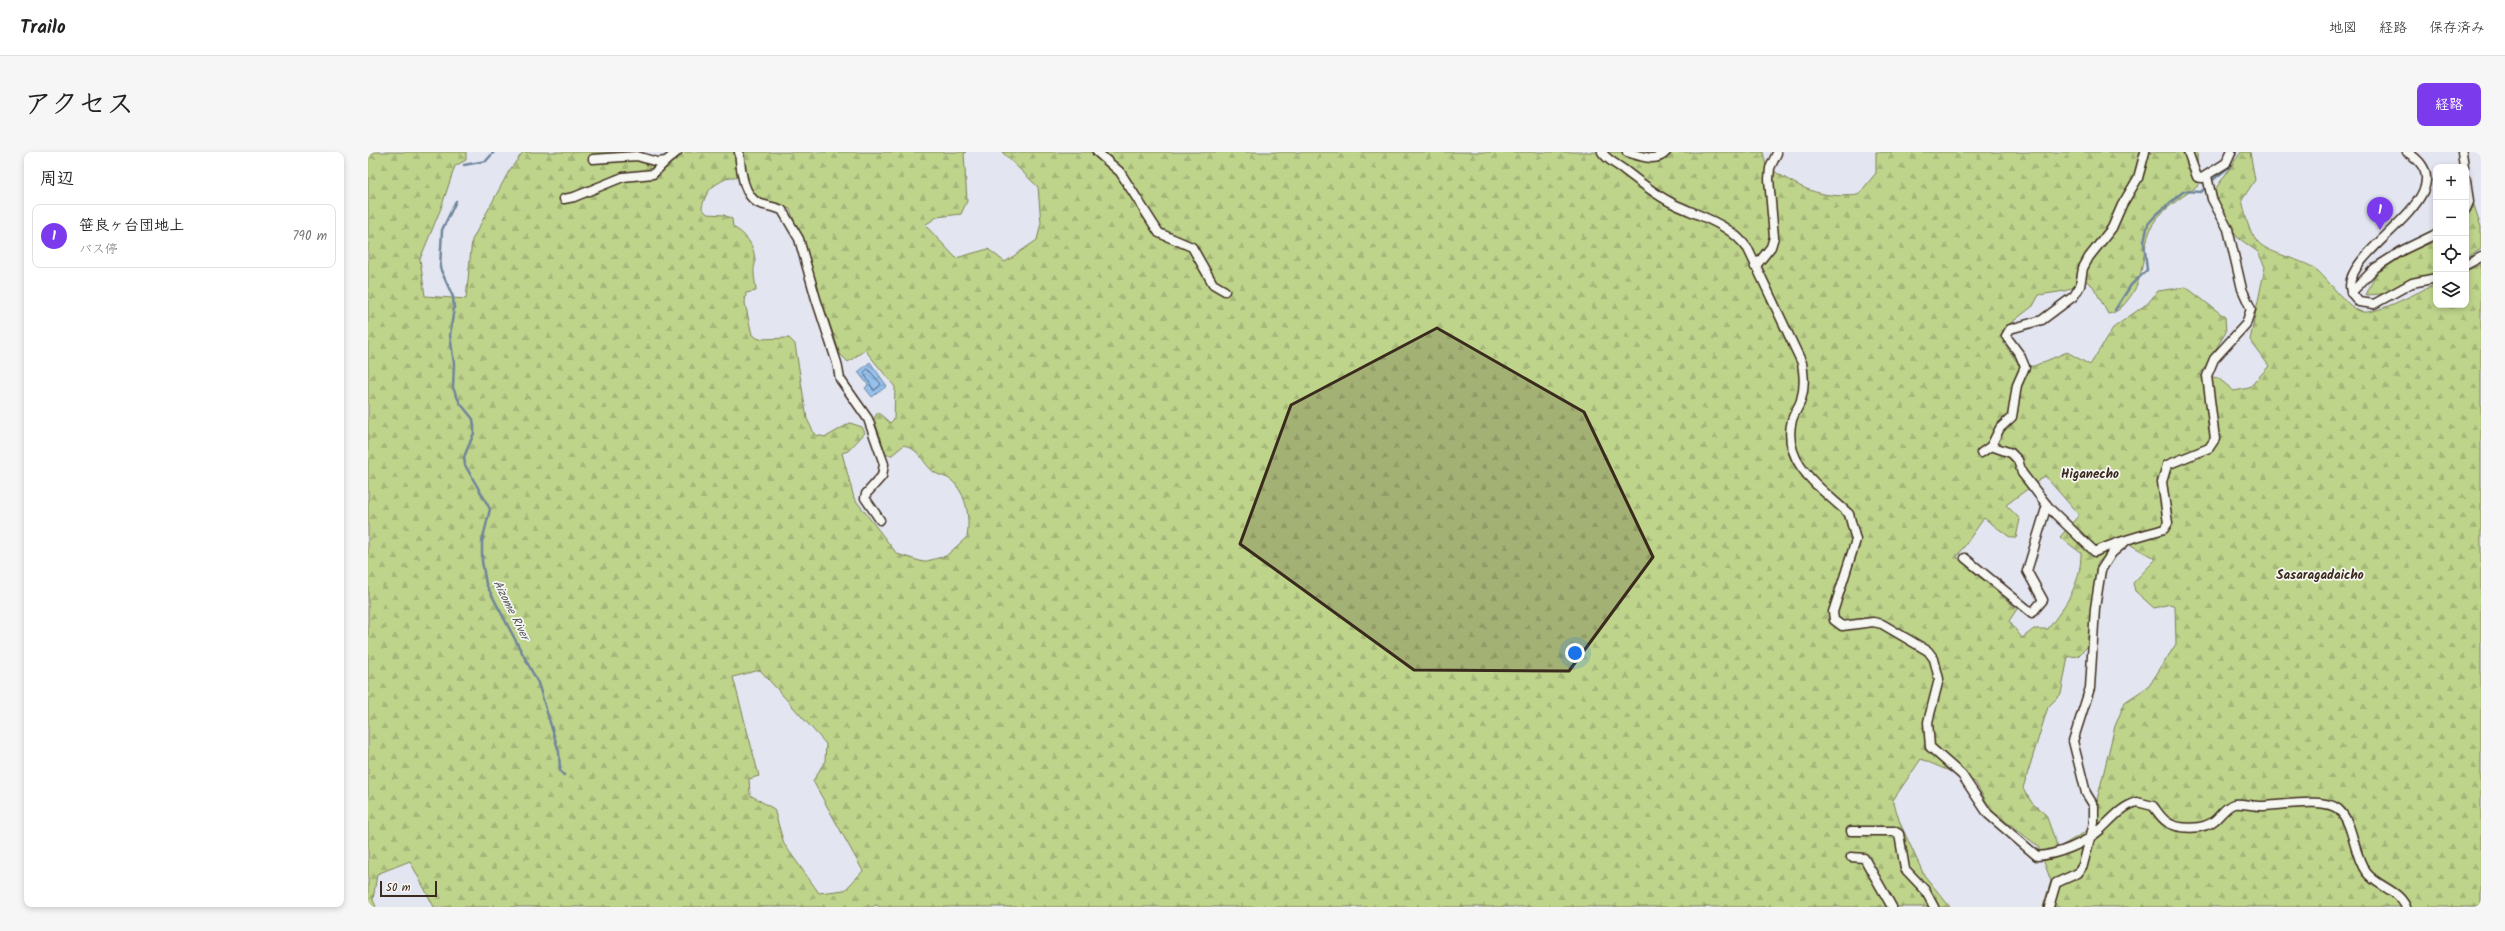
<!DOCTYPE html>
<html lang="ja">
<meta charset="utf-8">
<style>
:root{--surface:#fff;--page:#f6f6f6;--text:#222;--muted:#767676;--line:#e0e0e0;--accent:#7c3aed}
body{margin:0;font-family:Kalam,"Klee One",sans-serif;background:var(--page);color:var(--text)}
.controls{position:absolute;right:12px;top:12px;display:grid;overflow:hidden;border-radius:8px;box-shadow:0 2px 6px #0003}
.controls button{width:36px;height:36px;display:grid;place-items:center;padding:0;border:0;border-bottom:1px solid var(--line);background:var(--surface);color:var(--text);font:20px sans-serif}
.scale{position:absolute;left:12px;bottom:10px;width:57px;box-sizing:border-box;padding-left:4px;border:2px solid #3b2a1e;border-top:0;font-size:11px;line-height:14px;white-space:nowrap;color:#3b2a1e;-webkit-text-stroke:3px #f6f6f2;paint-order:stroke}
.you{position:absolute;left:1207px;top:501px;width:14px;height:14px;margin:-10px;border:3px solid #fff;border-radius:50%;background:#1a73e8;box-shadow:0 0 0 6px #1a73e833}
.badge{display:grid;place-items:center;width:26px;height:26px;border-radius:50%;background:var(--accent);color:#fff;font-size:13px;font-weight:700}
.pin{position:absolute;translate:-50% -33px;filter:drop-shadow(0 1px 2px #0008)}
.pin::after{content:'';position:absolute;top:21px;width:14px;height:12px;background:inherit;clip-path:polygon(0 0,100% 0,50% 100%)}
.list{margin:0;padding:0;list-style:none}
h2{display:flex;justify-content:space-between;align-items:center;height:52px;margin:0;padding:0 16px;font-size:17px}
h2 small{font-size:13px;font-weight:400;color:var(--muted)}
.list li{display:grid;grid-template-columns:26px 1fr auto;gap:12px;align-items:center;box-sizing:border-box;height:64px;margin:0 8px 8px;padding:0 8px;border:1px solid var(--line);border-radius:8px}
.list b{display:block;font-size:15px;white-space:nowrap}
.list p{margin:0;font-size:13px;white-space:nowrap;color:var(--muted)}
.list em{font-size:13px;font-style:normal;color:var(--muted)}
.icon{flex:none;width:22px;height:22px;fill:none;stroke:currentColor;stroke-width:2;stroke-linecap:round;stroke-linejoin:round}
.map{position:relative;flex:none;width:2113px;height:755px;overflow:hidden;border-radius:8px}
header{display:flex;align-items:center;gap:24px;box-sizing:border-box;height:56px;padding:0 20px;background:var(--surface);border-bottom:1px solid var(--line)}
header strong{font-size:19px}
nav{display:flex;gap:22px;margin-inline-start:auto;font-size:14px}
.intro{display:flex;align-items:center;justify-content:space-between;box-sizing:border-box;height:96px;padding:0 24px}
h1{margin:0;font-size:28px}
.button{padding:10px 18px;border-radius:8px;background:var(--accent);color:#fff;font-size:14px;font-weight:700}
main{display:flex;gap:24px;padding:0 24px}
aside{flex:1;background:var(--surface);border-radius:8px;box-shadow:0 2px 6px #0003}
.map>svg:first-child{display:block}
.forest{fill:url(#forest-firs);stroke:#7c7f54;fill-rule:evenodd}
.water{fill:url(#water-waves);stroke:#70859b}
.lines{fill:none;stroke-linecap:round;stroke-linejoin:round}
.shore{stroke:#5f6671;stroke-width:1}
.stream{stroke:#70859b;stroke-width:2.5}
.street-casing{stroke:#3b2a1e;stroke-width:11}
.street{stroke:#f6f6f2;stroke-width:8}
.marked{fill:#3b2a1e;fill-opacity:0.2;stroke:#3b2a1e;stroke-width:3;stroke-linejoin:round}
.labels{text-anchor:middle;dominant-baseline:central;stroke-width:3.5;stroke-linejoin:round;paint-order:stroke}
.water-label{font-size:12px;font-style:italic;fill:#56575c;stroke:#f6f6f2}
.quarter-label{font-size:13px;font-weight:bold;fill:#3b2a1e;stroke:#f6f6f2}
</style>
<header>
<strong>Trailo</strong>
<nav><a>地図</a><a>経路</a><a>保存済み</a></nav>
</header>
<div class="intro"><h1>アクセス</h1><a class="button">経路</a></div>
<main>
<aside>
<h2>周辺<small></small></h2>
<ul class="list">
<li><span class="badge">1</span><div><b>笹良ヶ台団地上</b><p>バス停</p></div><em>790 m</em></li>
</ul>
</aside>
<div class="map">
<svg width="2113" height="755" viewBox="0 0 2113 755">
<defs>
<pattern id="forest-firs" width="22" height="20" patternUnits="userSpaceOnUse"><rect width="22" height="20" fill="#bed48b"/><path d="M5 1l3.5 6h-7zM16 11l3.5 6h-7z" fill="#a4b678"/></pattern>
<pattern id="water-waves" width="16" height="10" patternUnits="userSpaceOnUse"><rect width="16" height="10" fill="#94c1ee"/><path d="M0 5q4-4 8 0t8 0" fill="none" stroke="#7a9dc0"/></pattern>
</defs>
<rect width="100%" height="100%" fill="#e3e6f1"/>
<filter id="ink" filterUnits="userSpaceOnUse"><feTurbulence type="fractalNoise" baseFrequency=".025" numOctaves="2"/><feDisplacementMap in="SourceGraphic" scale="8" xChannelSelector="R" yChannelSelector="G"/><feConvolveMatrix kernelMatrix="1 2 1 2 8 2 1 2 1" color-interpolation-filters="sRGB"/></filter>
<g filter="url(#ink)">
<g class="forest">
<path d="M0,0H98V8L87,14L73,56L52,107L57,144L98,147L104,88L141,19L155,0H269L293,10L313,0H598L596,2L599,49L593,62L569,65L557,73L588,106L620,97L637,110L669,88L673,71L670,35L634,0H1395L1398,14C1431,35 1449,47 1490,43L1508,21V0H1829L1830,34C1817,43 1790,60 1784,74C1772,100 1779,125 1759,149C1753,156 1750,160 1740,162L1725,134L1718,129L1697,139L1671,143L1665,154L1634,178L1636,192L1653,215L1666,214L1699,200L1722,213L1745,176L1780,151L1790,139L1818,135L1857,165L1858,180L1832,223L1850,226L1866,239L1881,236L1901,214L1882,188L1897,115L1890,100L1869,85L1850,52L1846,39L1873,0H1882L1887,28L1874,48C1878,63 1879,79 1890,90C1902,103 1936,107 1950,119C1961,129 1981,158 1995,160C2011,162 2051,139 2068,132V153H2098V119L2113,112V755H1675L1683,729L1670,694L1624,659L1607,630L1553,607L1525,648L1532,671L1556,723L1582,755H513L507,753L505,755H66L42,709L9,722L5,748L8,755H0ZM362,25H378C384,48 402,51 422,57L472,202L480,210L497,198L527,235L526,267L522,271L510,260L506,266L518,303H524L536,293C555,300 553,310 566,320C571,324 578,324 583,328C599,342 602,365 599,385L578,404L555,410L529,402L486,346L474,301L480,299L497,281L494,275L482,271L458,285L447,283L439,267L427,192L421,186L391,187L384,183L377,151L378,141L388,139C388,132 386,127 386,121C385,116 388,112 387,108C386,93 378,82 365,75L364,67L356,63L339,62L334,56C338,37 345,33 362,25ZM1677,324L1711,363L1692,385L1713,401C1713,432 1698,453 1680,477H1666L1654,486L1641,469L1649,457L1589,405L1616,366L1643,386H1648L1652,367L1638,353ZM1752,387L1788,407L1765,431L1767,439L1786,456L1802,452L1807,454L1808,492L1781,534L1757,550L1747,574L1729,648L1731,672L1690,696L1678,663L1664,651L1655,636L1680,555L1693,542L1700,505L1710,504L1720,494L1729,412ZM392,518L458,592L457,609L445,629L495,719L477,738L451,741L416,692L406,657L382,643L381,627L391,624L365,525Z"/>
<polygon points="2104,47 2113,75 2113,97 2098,106 2098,63"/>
<polygon points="2068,89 2068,121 2013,142 1998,143 2008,121 2039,101"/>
</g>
<polygon class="water" points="502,210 519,234 504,245 497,236 500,233 490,220"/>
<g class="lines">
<polygon class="shore" points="500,217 513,232 506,239 496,221"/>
<g class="stream">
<polyline points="96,13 118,9 126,0"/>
<polyline points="1846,27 1861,15 1868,0"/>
<polyline points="88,49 74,78 72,116 85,145 86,156 82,183 86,212 85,236 92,251 105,267 106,274 106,281 96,305 97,313 122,357 114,390 114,409 118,432 170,531 191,600 192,619 196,623"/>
<polyline points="1747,158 1763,133 1779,118 1776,89 1780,72 1788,63 1816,39 1833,40 1837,36"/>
</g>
<defs>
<g id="street">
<path d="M371,0C373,16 374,42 390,51C398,54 407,55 414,58L431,87L448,147L469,211L472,227L500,267L516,312L514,324L498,342L497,346L512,368"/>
<polyline points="729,0 752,20 791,81 824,95 845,132 857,139"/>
<path d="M1234,0C1238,7 1249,13 1255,17C1271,29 1287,43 1306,52C1333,65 1361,71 1380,97L1434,211C1436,224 1437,235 1433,248C1431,255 1426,261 1424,268C1413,311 1453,336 1481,362L1488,388L1465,460L1466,468L1474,474L1505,470L1514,472L1560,499L1566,507L1571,527L1560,570L1562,595L1594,623L1620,662L1669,704C1689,703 1716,692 1732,678C1743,668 1754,654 1769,650L1785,654C1789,659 1793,666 1799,670C1811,678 1836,678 1847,668C1853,663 1858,654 1866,652C1874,651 1884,654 1893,654C1912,654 1959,644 1972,659C1986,673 1985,702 1998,720C2009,735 2030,737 2038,755"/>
<path d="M1259,0C1272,4 1288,11 1298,0"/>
<polyline points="1820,0 1829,25 1834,26 1858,11 1863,0"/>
<path d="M2039,0C2104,40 1982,93 1982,134C1982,141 1987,145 1991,150L2006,152L2044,131L2068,126"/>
<polyline points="2094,0 2096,15"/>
<polyline points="225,7 269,4 289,10 298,9 309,0"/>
<polyline points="2098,28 2101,50 2098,57"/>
<polyline points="196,47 206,45 255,25 285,22 298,9"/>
<polyline points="2098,113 2113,105"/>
<polyline points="1387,115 1403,95 1406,85 1401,27 1402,16 1409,1"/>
<polyline points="1983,141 2007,116 2035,98 2068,82"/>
<polyline points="1623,294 1632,276 1644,265 1649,233 1657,215 1652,203 1638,184 1642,177 1674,168 1706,144 1712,134 1715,116 1721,105 1744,76 1754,53 1770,26 1777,0"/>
<path d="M1613,301L1623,294L1643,301L1650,308L1654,321L1682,357L1727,400C1749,389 1773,384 1796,377L1800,371L1794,330L1799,313L1841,296L1847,287L1839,224L1846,207L1878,172L1883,157L1874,137L1860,77L1844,47L1839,24"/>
<polyline points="1597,406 1664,461 1675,448 1659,419 1679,353"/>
<polyline points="1483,679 1526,679 1531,682 1537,717 1557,738 1566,755"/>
<polyline points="1483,705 1496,706 1524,755"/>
<polyline points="1681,755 1688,731 1710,721 1715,713 1726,671 1726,654 1718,641 1705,589 1722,536 1727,456 1733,418 1744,401 1757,390"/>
</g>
</defs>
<use href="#street" class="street-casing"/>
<use href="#street" class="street"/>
</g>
</g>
<path class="marked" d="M1069,176L1216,260L1285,405L1201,519L1046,518L872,392L923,253Z"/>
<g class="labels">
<g class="water-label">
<text transform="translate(143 458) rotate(63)">Aizome River</text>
</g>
<g class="quarter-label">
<text x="1722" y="322">Higanecho</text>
<text x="1952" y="423">Sasaragadaicho</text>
</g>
</g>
</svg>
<div class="controls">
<button>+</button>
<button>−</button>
<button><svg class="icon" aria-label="locate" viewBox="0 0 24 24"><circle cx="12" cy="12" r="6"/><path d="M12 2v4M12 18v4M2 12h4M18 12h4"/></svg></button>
<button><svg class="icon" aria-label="layers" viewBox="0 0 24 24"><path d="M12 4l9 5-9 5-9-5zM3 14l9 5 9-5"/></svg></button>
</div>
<div class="scale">50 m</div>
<div class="you"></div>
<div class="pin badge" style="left:2012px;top:78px">1</div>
</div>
</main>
